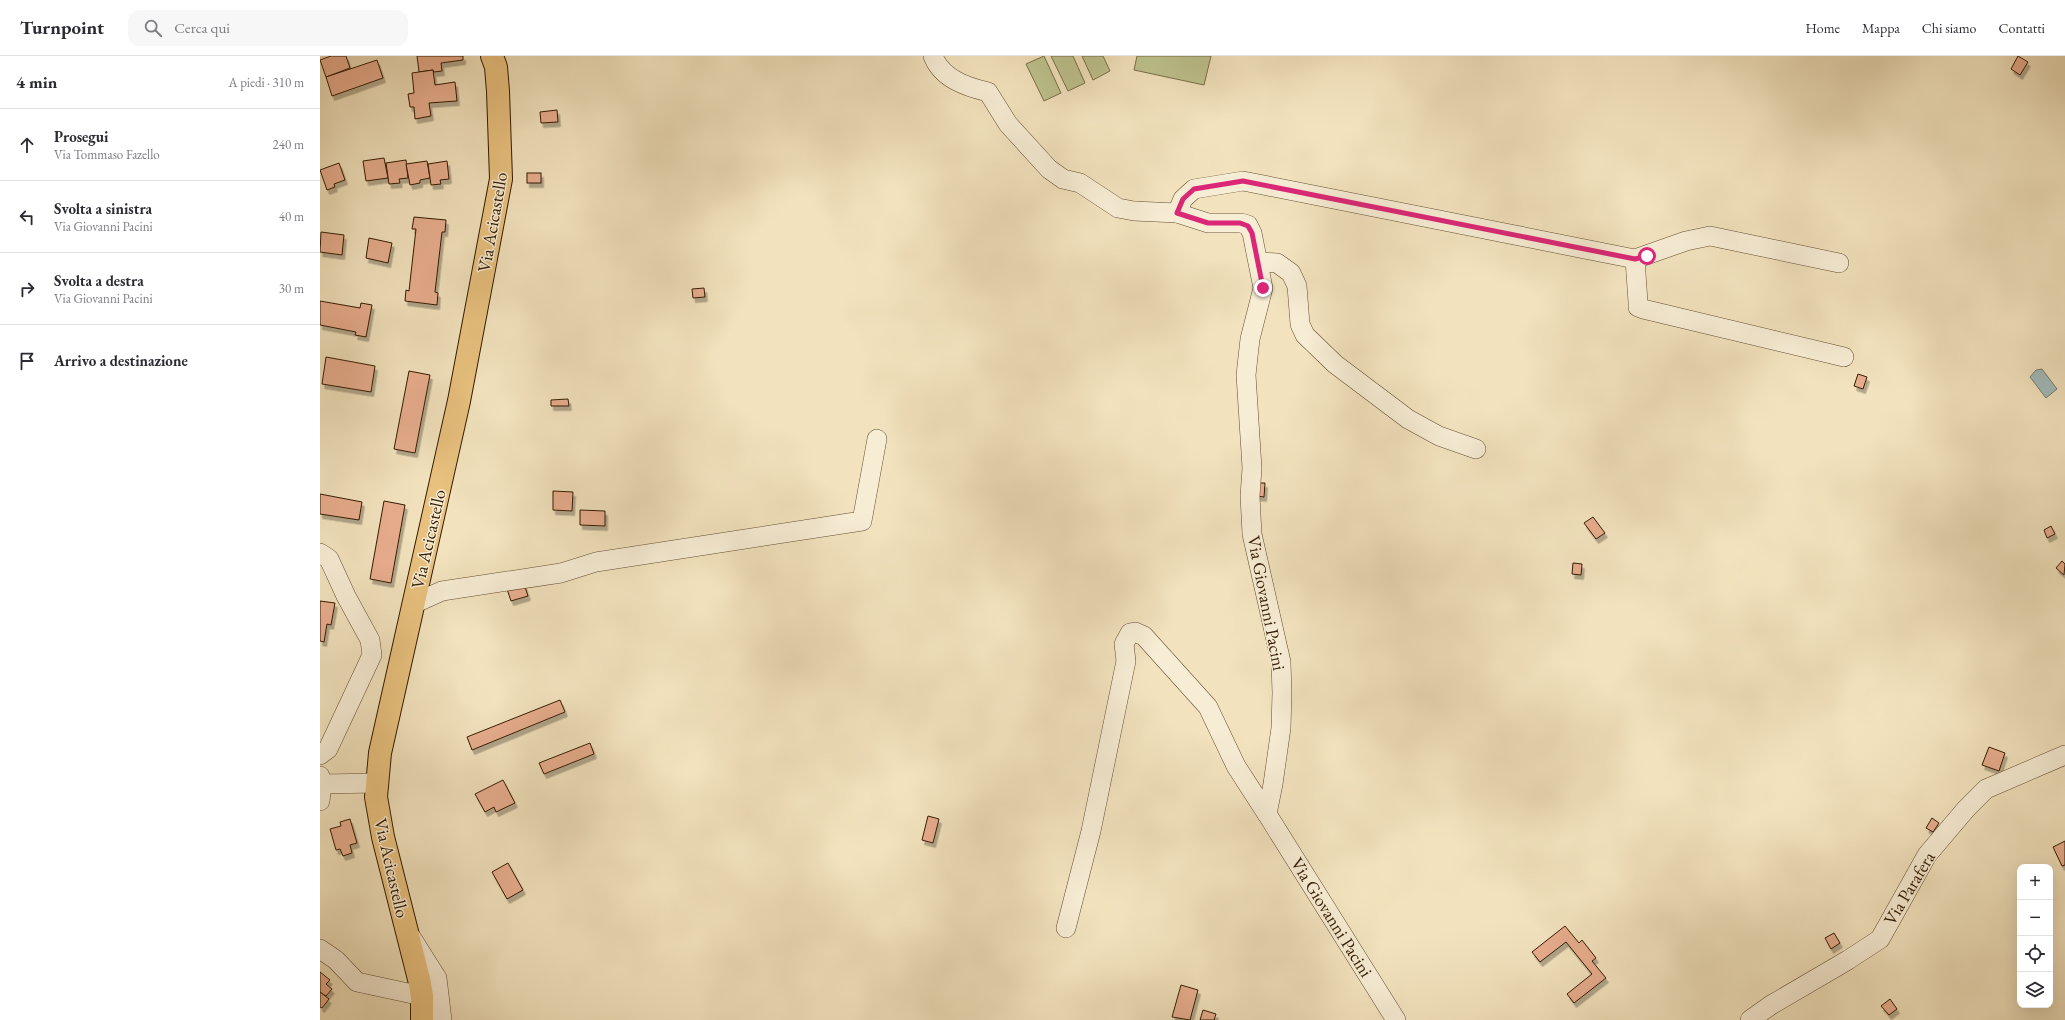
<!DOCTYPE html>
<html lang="it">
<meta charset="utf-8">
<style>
:root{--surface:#fff;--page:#f7f7f7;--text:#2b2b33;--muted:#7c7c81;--line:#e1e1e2}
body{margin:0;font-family:"EB Garamond",serif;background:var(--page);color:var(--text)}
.controls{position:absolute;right:12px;bottom:12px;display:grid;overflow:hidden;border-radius:8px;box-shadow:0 4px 16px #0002}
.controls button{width:36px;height:36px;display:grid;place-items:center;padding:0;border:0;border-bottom:1px solid var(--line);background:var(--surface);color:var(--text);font:20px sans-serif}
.stop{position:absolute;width:12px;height:12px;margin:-9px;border:3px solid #db2777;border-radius:50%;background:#fff}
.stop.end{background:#db2777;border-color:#fff;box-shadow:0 1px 4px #0008}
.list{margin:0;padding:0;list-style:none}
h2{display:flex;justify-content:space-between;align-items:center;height:52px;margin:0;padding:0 16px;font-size:17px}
h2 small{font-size:13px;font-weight:400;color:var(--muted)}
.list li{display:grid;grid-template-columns:26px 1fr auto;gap:12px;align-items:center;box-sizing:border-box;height:72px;padding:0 16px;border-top:1px solid var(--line)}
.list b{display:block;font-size:15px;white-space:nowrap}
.list p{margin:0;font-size:13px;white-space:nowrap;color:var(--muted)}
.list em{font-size:13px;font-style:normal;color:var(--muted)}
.icon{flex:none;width:22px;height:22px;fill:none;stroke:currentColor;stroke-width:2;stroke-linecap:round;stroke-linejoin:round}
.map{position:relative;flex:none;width:1745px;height:964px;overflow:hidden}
header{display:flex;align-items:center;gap:24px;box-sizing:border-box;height:56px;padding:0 20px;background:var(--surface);border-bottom:1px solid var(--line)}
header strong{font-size:19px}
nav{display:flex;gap:22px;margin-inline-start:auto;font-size:14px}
.search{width:280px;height:36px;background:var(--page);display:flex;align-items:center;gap:10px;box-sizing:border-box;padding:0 14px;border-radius:12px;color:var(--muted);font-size:15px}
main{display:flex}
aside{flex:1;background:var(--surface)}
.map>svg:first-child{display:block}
.green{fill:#bec38f;stroke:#796f48}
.water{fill:#a1bbbd;stroke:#757b72}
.building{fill:#e8ae8f;stroke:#341b01;filter:url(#shadow)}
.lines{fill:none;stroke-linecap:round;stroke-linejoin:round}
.minor-casing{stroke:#644d30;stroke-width:20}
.major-casing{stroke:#341b01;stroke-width:24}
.minor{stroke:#f7edd5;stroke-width:19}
.major{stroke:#e9c27f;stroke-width:22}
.route{stroke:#db2777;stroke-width:5}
.labels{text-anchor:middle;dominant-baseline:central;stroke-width:3;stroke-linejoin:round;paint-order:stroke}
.street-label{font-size:18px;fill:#341b01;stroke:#f7edd5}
</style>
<header>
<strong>Turnpoint</strong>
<div class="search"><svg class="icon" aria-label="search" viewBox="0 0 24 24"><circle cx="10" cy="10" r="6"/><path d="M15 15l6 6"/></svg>Cerca qui</div>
<nav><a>Home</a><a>Mappa</a><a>Chi siamo</a><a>Contatti</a></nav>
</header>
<main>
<aside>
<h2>4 min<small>A piedi · 310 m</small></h2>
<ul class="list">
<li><svg class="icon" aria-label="ahead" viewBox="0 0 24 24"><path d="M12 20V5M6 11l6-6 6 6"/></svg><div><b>Prosegui</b><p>Via Tommaso Fazello</p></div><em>240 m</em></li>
<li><svg class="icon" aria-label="left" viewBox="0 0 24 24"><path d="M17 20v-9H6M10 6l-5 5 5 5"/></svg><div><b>Svolta a sinistra</b><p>Via Giovanni Pacini</p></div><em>40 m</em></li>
<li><svg class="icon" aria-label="right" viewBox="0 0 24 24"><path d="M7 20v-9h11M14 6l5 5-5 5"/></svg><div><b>Svolta a destra</b><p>Via Giovanni Pacini</p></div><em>30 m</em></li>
<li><svg class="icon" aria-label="arrive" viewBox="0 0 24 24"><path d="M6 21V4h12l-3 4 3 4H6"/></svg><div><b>Arrivo a destinazione</b></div></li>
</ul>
</aside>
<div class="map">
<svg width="1745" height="964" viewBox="0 0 1745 964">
<defs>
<filter id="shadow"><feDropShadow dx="2.5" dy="4.5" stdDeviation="0" flood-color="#0004"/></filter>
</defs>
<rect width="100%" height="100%" fill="#f2e3be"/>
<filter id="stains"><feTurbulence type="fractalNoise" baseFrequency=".005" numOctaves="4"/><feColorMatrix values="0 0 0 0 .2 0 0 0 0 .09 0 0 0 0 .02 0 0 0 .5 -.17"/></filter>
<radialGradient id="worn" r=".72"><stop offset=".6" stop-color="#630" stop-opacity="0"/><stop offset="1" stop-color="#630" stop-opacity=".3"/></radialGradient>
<g class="green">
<polygon points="724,0 741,37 724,45 706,8"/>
<polygon points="731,0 753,0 765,27 748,35"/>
<polygon points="762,0 783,0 790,15 773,24"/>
<polygon points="817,0 891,0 884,29 814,14"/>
</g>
<polygon class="water" points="1722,313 1737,333 1726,342 1710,321 1716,314"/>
<g class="building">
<polygon points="11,0 26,0 30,12 6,21 0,4"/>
<polygon points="97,0 143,0 143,4 121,7 122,15 114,16 113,14 99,16"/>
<polygon points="1698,0 1708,6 1700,19 1691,13"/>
<polygon points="57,4 63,22 12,40 6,21"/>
<polygon points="113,14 115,29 135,26 137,45 109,47 111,60 95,63 94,51 90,51 88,38 94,37 92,17"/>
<polygon points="237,54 238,66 221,67 220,56"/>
<polygon points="64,102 68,122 46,125 43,105"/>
<polygon points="86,104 88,122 79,123 80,127 69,128 66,107"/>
<polygon points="107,105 110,122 100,124 100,127 90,129 86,108"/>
<polygon points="127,105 129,123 120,124 121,128 111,129 108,108"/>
<polygon points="19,107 25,124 14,128 15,131 7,134 0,114"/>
<rect x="207" y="117" width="14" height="10"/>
<polygon points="94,161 126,164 125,176 122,176 115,236 118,237 117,249 85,245 86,234 89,235 96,173 92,173"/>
<polygon points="1,176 24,179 22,199 0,196"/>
<polygon points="49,182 72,187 68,207 46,202"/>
<polygon points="384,232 385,241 373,242 372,233"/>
<polygon points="0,245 40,252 41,247 52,249 46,281 35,279 36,276 0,269"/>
<polygon points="6,301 55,310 51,336 2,328"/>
<polygon points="89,315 110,319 95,397 74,393"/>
<polygon points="1538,318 1547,321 1543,333 1534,330"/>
<polygon points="248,343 249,350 231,350 231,344"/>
<polygon points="938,427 945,427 944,441 936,440"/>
<polygon points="233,435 253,436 252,455 233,454"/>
<polygon points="0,438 42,446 39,464 0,458"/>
<polygon points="64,445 85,449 71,527 50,523"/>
<polygon points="260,454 285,455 285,470 260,469"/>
<polygon points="1273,461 1285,477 1276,483 1264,467"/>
<polygon points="1731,470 1735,478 1727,482 1724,474"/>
<polygon points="1742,505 1745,508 1744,519 1736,512"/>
<polygon points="1253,507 1262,508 1261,519 1252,518"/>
<polygon points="204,528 208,540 191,545 187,533"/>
<polygon points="0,545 15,547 11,569 7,568 4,586 0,585"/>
<polygon points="240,644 245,656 152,694 147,681"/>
<polygon points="270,687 274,698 224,718 219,707"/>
<polygon points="1669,691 1685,697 1679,715 1662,709"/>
<polygon points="183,724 195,747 176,756 174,751 165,756 155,738"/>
<polygon points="608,760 619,763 613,787 602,784"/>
<polygon points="1612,762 1619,767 1613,776 1606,772"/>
<polygon points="30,763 37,787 30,789 32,797 23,800 20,793 16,794 10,773 21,770 20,766"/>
<polygon points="1745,785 1745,809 1742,810 1733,791"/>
<polygon points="188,807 203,834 187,843 172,816"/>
<polygon points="1245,870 1259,887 1262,884 1276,902 1272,905 1286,922 1254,947 1247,938 1272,918 1246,886 1220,906 1212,896"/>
<polygon points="1514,877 1520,887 1511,893 1505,882"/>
<polygon points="0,916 10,924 6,928 12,933 6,940 0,936"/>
<polygon points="861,929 878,934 870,964 852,961"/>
<polygon points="0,936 9,943 2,952 0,951"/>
<polygon points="1570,943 1577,953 1569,959 1561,950"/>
<polygon points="883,954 896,958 894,964 880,964"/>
</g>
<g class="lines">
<defs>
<g id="minor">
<path d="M613,0C622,23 647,31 668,36L688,68L729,113L743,123L760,127L798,152L814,155L857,157L863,143L874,133L923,125L1315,203L1366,185L1390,180L1519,207"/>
<polyline points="857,157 888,167 921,167 928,169 932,177 943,232 930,283 926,319 932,412 930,440 932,478 961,606 962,637 961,672 953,728 947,758 1076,964"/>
<polyline points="1315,203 1318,246 1318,251 1323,253 1524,301"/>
<polyline points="940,206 957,207 971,217 977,230 980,268 985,279 1015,308 1088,363 1119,380 1156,393"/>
<polyline points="0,497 9,503 26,540 50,584 52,599 8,693 0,699"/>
<polyline points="93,548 122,535 241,517 276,506 542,465 557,383"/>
<polyline points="0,720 2,728 58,727"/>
<polyline points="0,745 2,728"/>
<polyline points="746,872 771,775 806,605 804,588 810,577 815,576 824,580 888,651 916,710 947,758"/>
<polyline points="91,881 117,922 122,964"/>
<polyline points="0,893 16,904 37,926 102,940"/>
<polyline points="1430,964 1451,949 1528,904 1560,883 1607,799 1646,753 1666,733 1745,699"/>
</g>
<polyline id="major" points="102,964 102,940 99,923 63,781 56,741 60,697 139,345 181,123 178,35 176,11 172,0"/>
</defs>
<use href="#minor" class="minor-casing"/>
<use href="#major" class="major-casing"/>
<use href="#minor" class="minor"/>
<use href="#major" class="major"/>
</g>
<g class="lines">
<polyline class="route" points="943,232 932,177 928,170 920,167 888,167 857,157 863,143 874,133 923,125 1315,203 1327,200"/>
</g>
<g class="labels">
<g class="street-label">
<text transform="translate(172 166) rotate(-80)">Via Acicastello</text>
<text transform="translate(108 483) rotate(-77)">Via Acicastello</text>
<text transform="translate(947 547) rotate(79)">Via Giovanni Pacini</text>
<text transform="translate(72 812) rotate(77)">Via Acicastello</text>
<text transform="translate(1589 832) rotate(-59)">Via Parafera</text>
<text transform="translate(1012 861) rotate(58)">Via Giovanni Pacini</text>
</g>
</g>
<rect width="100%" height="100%" filter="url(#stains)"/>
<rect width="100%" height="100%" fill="url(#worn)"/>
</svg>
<div class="controls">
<button>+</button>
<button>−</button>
<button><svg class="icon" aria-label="locate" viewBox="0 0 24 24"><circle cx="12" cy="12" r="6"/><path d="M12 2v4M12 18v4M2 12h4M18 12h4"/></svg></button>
<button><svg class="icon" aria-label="layers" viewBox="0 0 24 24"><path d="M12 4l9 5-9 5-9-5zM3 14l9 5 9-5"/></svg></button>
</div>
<div class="stop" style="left:1327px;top:200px"></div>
<div class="stop end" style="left:943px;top:232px"></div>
</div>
</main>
